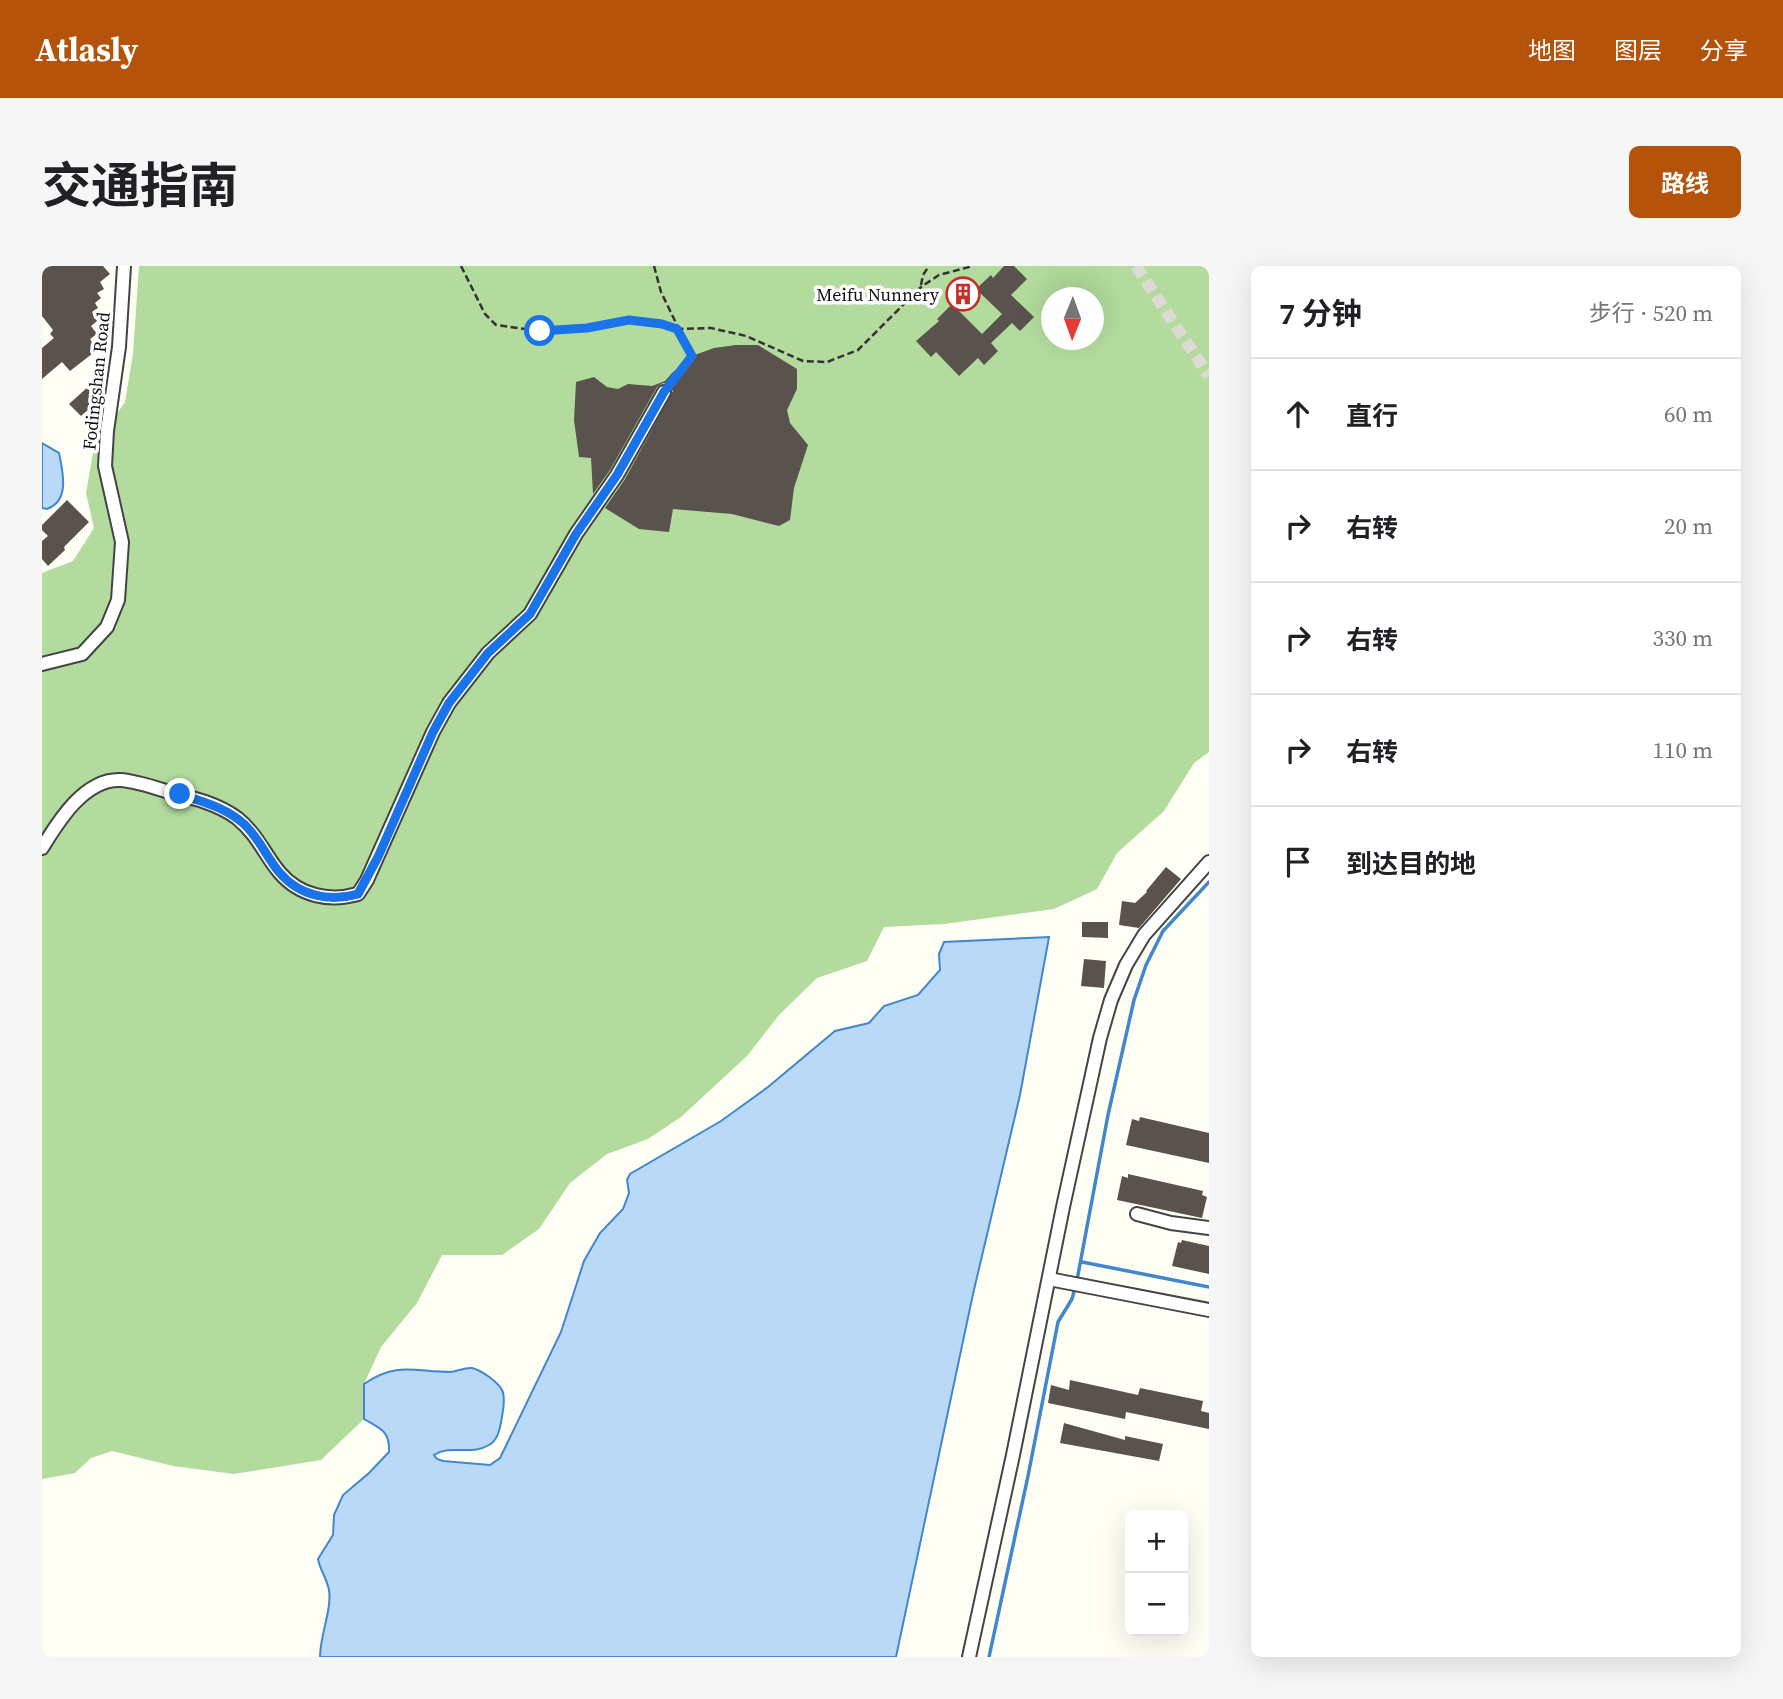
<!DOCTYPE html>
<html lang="zh">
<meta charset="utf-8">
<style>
:root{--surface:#fff;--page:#f6f6f6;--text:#202124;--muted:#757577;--line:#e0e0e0;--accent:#b45309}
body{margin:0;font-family:"Source Serif 4","Noto Sans SC",serif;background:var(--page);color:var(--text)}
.controls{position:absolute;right:21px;bottom:21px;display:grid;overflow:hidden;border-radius:10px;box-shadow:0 7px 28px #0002}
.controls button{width:63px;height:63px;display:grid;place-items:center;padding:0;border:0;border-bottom:2px solid var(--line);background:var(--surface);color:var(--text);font:35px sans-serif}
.compass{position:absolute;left:999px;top:21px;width:63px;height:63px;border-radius:50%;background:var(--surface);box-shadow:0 7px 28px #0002;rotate:181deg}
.stop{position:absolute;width:21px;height:21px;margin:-16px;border:5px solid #1a73e8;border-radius:50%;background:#fff}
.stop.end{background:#1a73e8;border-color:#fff;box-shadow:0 2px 7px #0008}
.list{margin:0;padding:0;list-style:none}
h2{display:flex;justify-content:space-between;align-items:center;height:91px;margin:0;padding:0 28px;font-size:30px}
h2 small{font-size:23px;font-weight:400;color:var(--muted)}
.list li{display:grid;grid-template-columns:46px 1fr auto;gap:21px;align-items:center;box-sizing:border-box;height:112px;padding:0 28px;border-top:2px solid var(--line)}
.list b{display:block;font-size:26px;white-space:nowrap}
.list em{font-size:23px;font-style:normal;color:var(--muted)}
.icon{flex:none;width:38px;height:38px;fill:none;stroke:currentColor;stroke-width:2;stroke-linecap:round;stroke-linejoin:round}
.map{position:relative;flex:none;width:1167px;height:1391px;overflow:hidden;border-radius:10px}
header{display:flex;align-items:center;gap:42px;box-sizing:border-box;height:98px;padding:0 35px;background:var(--accent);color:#fff}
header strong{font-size:33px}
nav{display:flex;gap:38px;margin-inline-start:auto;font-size:24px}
.intro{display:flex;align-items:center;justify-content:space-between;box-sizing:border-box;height:168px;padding:0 42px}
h1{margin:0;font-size:49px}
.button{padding:18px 32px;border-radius:10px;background:var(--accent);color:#fff;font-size:24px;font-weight:700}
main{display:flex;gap:42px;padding:0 42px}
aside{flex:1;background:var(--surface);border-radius:10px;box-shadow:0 7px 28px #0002}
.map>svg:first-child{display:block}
.forest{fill:#b2db9d;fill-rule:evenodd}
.water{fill:#bad9f6;stroke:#4187cd;stroke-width:2}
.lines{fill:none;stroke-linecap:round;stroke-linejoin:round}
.stream{stroke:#4187cd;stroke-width:3.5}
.building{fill:#5a534d}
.minor-tunnel{stroke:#dbdad3;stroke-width:12;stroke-dasharray:12 6;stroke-linecap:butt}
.minor-casing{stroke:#444;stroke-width:16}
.path{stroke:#333;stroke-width:2.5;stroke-dasharray:7 3.5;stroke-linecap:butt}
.minor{stroke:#fff;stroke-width:12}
.route{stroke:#1a73e8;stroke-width:9}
.labels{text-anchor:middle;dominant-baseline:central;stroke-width:7;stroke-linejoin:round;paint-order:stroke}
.poi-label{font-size:18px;fill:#111;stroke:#fff;text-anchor:end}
.street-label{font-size:18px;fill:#111;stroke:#fff}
</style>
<header>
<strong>Atlasly</strong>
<nav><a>地图</a><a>图层</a><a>分享</a></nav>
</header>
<div class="intro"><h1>交通指南</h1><a class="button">路线</a></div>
<main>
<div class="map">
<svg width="1167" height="1391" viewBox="0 0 1167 1391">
<rect width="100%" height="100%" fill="#fffef5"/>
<path class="forest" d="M97,0H1167V486L1152,497L1122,545L1075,587L1055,623L1012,643L902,658L842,661L825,695L775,712L737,749L705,790L639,851L606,873L565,888L528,917L497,963L460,989H400L375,1037L339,1081L322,1118V1153L279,1194L192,1208L131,1200L70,1185L49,1192L33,1207L0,1213V307L31,295L52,262L44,227L52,181L83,136L91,88ZM1010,32H1052V74H1010Z"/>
<g class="water">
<path d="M0,177L17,187C21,206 28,235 5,243L0,242Z"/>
<path d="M1007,671L978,829L931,1028L854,1391H278C278,1369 290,1344 287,1324C285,1313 278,1304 276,1293L291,1269L292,1249L301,1229L327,1207L347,1186C348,1165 339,1163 322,1153V1118C355,1095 373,1106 409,1106C416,1105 424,1101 430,1102C439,1104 456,1116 460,1124C464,1132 461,1143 460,1151C458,1161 457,1173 447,1179C429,1190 409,1178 392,1189L395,1193L401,1195L448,1199L458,1192L519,1066L542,995L558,967L581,943L587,927L585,914L588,908L679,855L726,821L793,765L827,757L842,740L876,729L898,704L897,688L902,676Z"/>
</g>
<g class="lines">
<g class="stream">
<polyline points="1040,996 1167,1021"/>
<polyline points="1035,1014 1066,849 1092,734 1104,699 1121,665 1167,616"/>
<polyline points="947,1391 986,1210 1016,1056 1030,1033 1033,1022"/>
</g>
</g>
<g class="building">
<polygon points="0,0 61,0 68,8 58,16 62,23 55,27 59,32 53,37 56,42 50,46 55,55 49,60 55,68 48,73 55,84 28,105 20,96 0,113 0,82 12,72 8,68 11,64 0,50"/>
<polygon points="962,0 972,0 985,13 969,29 992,51 978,65 970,57 949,77 956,85 942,99 936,92 917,110 894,86 889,91 874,75 897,55 895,53 910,38 940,68 960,48 934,23 949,9 951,12"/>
<polygon points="927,15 934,23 914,41 908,33"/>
<polygon points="694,79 716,79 755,103 755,123 745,144 748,157 766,179 752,222 748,254 737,260 690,248 631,243 627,266 597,263 563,242 583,213 631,125 626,118 621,117 615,121 568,204 551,228 549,192 537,191 532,154 534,116 552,111 565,121 576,123 586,118 610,120 623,115 630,107 650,90 672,82"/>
<polygon points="47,120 59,133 39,150 27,138"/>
<polygon points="25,234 47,256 22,281 23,284 6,300 0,293 0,275 6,270 0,264 0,259"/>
<polygon points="1124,601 1139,613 1097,662 1077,659 1080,635 1093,637 1105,626 1104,625"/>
<polygon points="1040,656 1066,656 1066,672 1040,671"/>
<polygon points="1042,693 1064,695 1062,722 1039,720"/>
<polygon points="1098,851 1167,867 1167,897 1084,879 1090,853 1097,855"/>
<polygon points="1086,908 1161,925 1160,929 1165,931 1160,952 1075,934 1080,910 1086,912"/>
<polygon points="1140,974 1167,980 1167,1008 1130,1000 1136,976 1139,977"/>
<polygon points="1028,1114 1096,1129 1098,1122 1161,1135 1159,1145 1167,1147 1167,1163 1084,1146 1083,1153 1006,1137 1009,1119 1027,1124"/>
<polygon points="1022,1157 1083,1174 1083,1170 1121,1178 1117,1195 1018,1177"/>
</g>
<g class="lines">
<polyline class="minor-tunnel" points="1094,0 1167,110"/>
<defs>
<g id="minor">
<polyline points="0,398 40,388 65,361 76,334 80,276 63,200 65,165 77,81 82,0"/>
<path d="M0,582C16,556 42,513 78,514C95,515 114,522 130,527C152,532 176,538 195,552C216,569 222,588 238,607C258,630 287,636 316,628L325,614L391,466L407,437L446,387L488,348L534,268L575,209L622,126"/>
<polyline points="1095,948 1129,957 1167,962"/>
<polyline points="1007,1013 1167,1044"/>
<polyline points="927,1391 971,1189 1021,941 1058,772 1069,734 1084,699 1102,669 1167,596"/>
</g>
</defs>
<use href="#minor" class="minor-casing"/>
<g class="path">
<polyline points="419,0 443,48 454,59 498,65 545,62 587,54 620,58 635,63 669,62 704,70 761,95 785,96 816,84 879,21 897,9 931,0"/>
<polyline points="612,0 619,26 650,90 628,118"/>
<polyline points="879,19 881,9 887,0"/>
</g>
<use href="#minor" class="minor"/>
</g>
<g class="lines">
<path class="route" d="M138,528C161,536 183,541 202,558C217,572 224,590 237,606C257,630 287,636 316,628L336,591L391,466L407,437L446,387L488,348L534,268L575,209L622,126L650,90L635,63L620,58L587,54L545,62L498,65"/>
</g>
<defs>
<symbol id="building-ring" viewBox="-11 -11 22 22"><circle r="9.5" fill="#fff" stroke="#c23028" stroke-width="1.5"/><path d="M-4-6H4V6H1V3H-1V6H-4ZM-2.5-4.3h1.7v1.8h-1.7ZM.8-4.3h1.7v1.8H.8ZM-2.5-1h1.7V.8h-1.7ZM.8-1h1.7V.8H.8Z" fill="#c23028"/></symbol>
</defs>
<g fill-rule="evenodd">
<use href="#building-ring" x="902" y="9" width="38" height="38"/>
</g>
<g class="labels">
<g class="poi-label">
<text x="897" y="28">Meifu Nunnery</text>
</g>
<g class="street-label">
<text transform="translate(54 115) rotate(-84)">Fodingshan Road</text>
</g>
</g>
</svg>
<div class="controls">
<button>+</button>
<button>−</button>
</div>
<svg class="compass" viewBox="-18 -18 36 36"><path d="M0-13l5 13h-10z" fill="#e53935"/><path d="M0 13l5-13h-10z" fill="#757577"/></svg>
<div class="stop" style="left:498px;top:65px"></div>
<div class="stop end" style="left:138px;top:528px"></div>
</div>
<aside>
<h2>7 分钟<small>步行 · 520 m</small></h2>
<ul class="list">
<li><svg class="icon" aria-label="ahead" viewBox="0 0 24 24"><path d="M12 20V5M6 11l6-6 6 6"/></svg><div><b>直行</b></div><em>60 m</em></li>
<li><svg class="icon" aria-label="right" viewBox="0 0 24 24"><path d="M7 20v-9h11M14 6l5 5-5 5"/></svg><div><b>右转</b></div><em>20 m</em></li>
<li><svg class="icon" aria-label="right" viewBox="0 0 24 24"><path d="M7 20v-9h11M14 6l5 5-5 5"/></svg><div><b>右转</b></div><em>330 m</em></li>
<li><svg class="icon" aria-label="right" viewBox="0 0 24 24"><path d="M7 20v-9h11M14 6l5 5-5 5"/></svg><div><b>右转</b></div><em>110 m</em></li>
<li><svg class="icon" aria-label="arrive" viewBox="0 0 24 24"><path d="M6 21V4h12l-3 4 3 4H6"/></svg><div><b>到达目的地</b></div></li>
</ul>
</aside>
</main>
